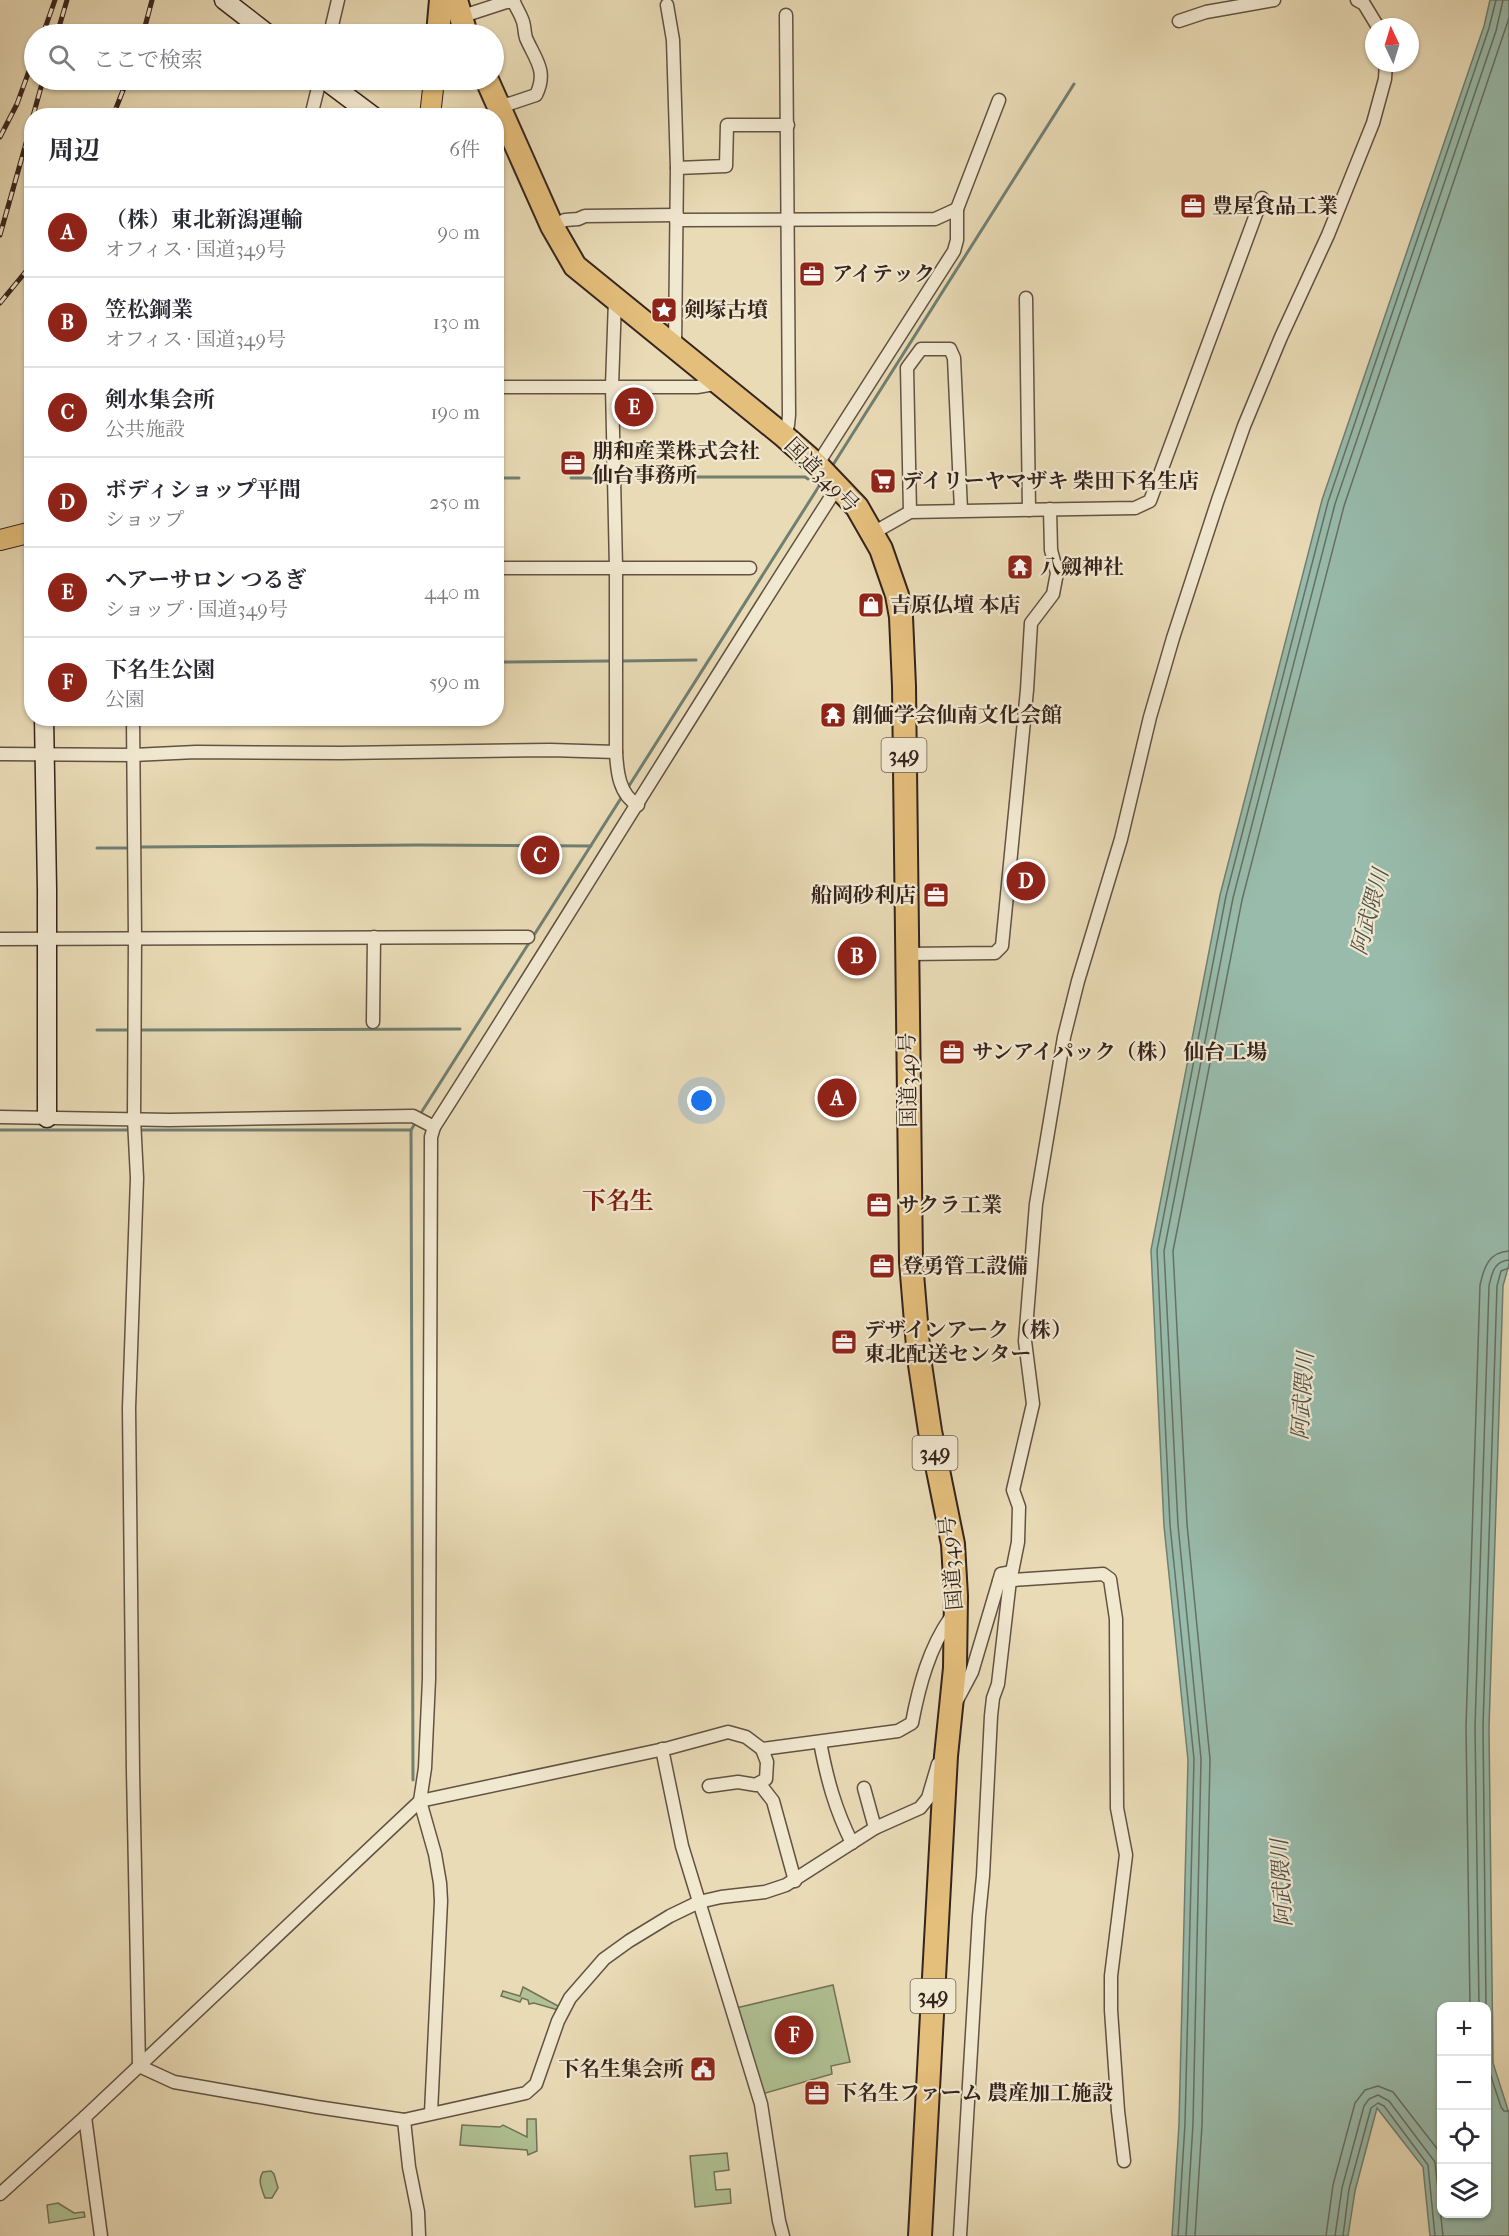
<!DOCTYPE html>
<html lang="ja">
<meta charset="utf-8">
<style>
:root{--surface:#fff;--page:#f2f2f3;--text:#2b2b33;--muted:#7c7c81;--line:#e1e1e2;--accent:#8f2418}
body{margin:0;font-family:"IM FELL French Canon","Noto Serif JP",serif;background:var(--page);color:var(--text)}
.controls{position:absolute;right:18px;bottom:18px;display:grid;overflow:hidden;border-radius:12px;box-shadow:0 2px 4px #0004}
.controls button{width:54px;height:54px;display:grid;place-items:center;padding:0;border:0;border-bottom:2px solid var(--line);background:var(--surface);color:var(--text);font:30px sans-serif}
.compass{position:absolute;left:1365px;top:18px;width:54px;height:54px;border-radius:50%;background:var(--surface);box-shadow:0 2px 4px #0004;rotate:356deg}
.you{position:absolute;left:702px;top:1101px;width:21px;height:21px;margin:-15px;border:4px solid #fff;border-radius:50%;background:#1a73e8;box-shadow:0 0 0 9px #1a73e833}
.badge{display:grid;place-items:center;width:39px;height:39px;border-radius:50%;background:var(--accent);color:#fff;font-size:20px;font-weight:700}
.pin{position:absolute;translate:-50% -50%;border:3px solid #fff;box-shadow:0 2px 6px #0006}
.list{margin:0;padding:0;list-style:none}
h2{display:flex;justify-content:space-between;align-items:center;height:78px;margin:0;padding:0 24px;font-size:26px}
h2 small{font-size:20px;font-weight:400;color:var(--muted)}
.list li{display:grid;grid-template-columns:39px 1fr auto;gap:18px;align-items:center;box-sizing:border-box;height:90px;padding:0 24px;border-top:2px solid var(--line)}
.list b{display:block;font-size:22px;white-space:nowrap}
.list p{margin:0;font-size:20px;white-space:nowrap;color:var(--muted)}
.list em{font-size:20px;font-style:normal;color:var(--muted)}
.icon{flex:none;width:33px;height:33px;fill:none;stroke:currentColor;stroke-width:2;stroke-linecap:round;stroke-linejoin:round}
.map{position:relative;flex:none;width:1509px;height:2236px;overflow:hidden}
.search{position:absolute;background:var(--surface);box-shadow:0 2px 4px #0004;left:24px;top:24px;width:480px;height:66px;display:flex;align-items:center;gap:15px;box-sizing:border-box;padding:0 21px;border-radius:33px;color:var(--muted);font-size:22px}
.panel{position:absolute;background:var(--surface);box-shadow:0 2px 4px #0004;left:24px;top:108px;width:480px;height:618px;border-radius:24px}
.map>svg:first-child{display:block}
.green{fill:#b0c193;stroke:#727258;stroke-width:1.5}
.water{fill:#98bbab;stroke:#707f72;stroke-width:1.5;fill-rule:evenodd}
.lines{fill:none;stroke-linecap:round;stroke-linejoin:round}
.shore{stroke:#667064;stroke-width:1.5}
.stream{stroke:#707f72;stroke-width:3}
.street-casing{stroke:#625243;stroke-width:15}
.secondary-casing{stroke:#35241d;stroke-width:21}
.primary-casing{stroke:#35241d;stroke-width:22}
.highway-casing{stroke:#35241d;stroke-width:26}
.street{stroke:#f1e8d0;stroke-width:12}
.secondary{stroke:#f1e8d0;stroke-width:18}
.primary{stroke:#e4be7b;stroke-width:20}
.highway{stroke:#e4be7b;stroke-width:22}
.rail-casing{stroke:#35241d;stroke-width:5}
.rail{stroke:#f1e8d0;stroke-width:3;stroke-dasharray:9;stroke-linecap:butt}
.labels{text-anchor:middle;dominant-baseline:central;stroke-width:4.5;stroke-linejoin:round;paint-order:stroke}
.shield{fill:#f1e8d0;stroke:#6d5f53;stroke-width:1.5}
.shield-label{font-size:20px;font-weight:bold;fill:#35241d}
.poi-label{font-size:21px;font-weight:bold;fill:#35241d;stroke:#f1e8d0;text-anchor:start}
.street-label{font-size:21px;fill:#35241d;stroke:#f1e8d0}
.water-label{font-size:22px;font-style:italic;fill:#535148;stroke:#f1e8d0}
.quarter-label{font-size:24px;font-weight:bold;fill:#7a1f14;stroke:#f1e8d0}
</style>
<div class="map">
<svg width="1509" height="2236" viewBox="0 0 1509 2236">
<rect width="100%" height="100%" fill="#e9dbb6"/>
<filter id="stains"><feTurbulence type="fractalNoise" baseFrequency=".00333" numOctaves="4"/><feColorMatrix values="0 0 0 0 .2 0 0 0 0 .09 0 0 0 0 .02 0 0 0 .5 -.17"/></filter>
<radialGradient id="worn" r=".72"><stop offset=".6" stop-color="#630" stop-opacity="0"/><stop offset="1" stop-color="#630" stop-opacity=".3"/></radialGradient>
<g class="green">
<polygon points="833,1985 850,2062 831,2066 832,2074 762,2094 736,2008"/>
<polygon points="523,1987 558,2006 558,2010 534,2003 529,2004 528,2000 522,1998 520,2002 501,1996 503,1991 520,1996"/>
<polygon points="527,2119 536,2119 537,2151 528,2155 527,2150 460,2145 462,2125 500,2127 503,2125 527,2137"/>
<polygon points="727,2153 729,2170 714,2172 716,2190 730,2189 731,2203 695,2207 690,2156"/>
<path d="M271,2171L274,2174L278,2188L272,2198H265C262,2189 257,2181 263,2172Z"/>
<polygon points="58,2203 74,2213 84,2212 85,2217 49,2223 47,2205"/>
</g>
<path class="water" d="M1490,0H1509V1264L1503,1286L1489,1728L1493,2063L1509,2113V2236H1430L1423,2167L1377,2108L1355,2191L1348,2236H1172L1179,2124L1188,1760L1164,1526L1151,1250L1220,895L1322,500L1484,26ZM1442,2006H1486V2214H1442Z"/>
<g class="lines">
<g class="shore">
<path d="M1470,2006L1466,1727L1480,1285C1484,1267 1489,1252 1509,1251"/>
<path d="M1479,2006L1475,1727L1489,1286C1492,1273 1494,1261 1509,1260"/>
<polyline points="1486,2006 1483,1727 1497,1286 1501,1271 1509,1268"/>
<polyline points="1486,2021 1487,2064 1501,2107 1504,2111 1509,2111"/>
<polyline points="1178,2236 1185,2124 1194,1759 1170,1525 1157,1250 1226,896 1328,502 1489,28 1496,0"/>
<polyline points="1186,2236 1193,2124 1201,1759 1178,1525 1164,1251 1233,898 1335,504 1496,31 1503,0"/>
<polyline points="1195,2236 1202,2125 1210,1759 1187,1524 1173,1251 1242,900 1344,506 1509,18"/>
<polyline points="1326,2236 1333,2185 1355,2103 1365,2090 1378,2086 1393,2092 1442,2155"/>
<polyline points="1335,2236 1342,2188 1364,2106 1369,2099 1378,2095 1389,2101 1435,2162 1443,2236"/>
<polyline points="1343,2236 1349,2189 1371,2108 1378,2103 1384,2106 1428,2165 1435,2236"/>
</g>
<g class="stream">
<polyline points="831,468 1074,84"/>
<polyline points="621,477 805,477 808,479"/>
<polyline points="496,478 519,478"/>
<polyline points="571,478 608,478"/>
<polyline points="621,661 696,660"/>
<polyline points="496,662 609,661"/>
<polyline points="627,789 821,483"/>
<polyline points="140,847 417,845 591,846"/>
<polyline points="97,848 129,848"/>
<polyline points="97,1030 128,1030"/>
<polyline points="141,1030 460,1029"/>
<polyline points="419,1116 623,795"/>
<polyline points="0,1130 130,1130"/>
<polyline points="136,1130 411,1130"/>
<polyline points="413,1780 411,1130 416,1122"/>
</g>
<defs>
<g id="street">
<polyline points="1357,0 1364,4 1378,27"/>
<polyline points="667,5 673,40 677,168 675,348"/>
<path d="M460,17L506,2H514C516,8 520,13 522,19C525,25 524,32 526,38C535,59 548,71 536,95L509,104L499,103"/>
<polyline points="1179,21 1206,12 1274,0"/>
<polyline points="330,34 338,0"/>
<polyline points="311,116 320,80"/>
<polyline points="677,168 726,166 727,125 788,125"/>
<polyline points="676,220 935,219 957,209"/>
<polyline points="552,226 565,220 578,219 585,216 677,215"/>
<polyline points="1026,298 1029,510"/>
<path d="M615,300L612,386L616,568V752C617,771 619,795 638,805"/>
<polyline points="496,387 697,387 720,383"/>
<polyline points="784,436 788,425 789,415 786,15"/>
<polyline points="817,465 954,251 957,240 957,209 999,100"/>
<polyline points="910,512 907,368 921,349 950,349 954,358 961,510"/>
<polyline points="873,533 910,512 1135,508 1150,501 1262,198"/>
<polyline points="496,568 750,568"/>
<polyline points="133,718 135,938 134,1119 137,1178 129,1408 133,1771 139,2066"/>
<polyline points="0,754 133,755 196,752 341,753 550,750 616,752"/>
<polyline points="0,939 528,937"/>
<polyline points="907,954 995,953 1002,946 1027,690 1031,623 1053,594 1057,573 1051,550 1050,509"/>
<polyline points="373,1022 374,937"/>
<polyline points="0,1117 169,1120 413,1116 434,1127"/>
<polyline points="999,1581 1001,1574 1012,1572 1018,1542 1019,1507 1013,1490 1033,1404 1025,1341 1036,1204 1064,1037 1078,981 1121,839 1150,717 1173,638 1218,500 1244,426 1281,337 1328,235 1373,123 1385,79 1386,63"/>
<polyline points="955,1704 972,1672 999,1581 1103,1574 1110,1579 1116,1619 1117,1808 1126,1855 1111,1976 1111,2010 1118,2111 1124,2161"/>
<path d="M820,1742C827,1779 835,1809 852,1843"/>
<polyline points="662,1749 682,1846 761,2104 779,2221 783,2236"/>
<polyline points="759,1783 773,1801 795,1881"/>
<polyline points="709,1786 738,1782 756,1785 766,1779 767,1762 762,1749"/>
<polyline points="864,1788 875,1828"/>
<polyline points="139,2066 174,2082 317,2107 404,2120 526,2093 536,2084 558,2021 570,1998 604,1959 629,1941 670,1916 699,1902 721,1897 765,1892 786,1885 875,1828 920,1808 928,1798 938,1764"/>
<path d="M431,2113L441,1901L440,1883L435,1854L420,1801L425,1768L429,1679L431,1137L434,1127C570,914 701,698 838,486"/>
<polyline points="85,2117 101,2236"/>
<polyline points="404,2120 409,2167 418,2212 419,2236"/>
<path d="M0,2194L85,2117L420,1801L669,1748L728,1732L746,1737L762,1749L898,1731L912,1723C919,1686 929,1648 951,1617"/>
<polyline points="960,2236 979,1916 983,1876 991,1716 993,1698 998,1684 1010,1580"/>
</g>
<g id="secondary">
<polyline points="224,0 268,34"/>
<polyline points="325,80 373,116"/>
<polyline points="44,718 47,889 47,1118"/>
</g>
<g id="primary">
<polyline points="430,116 434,80"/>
<polyline points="0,540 32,532"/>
</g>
<g id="highway">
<polyline points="456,0 466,34"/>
<polyline points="438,34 441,0"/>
<polyline points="487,80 552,226 575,266 784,436 817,465 857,507 881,549 897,595 901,617 904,686 911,1262 919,1358 930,1431 953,1544 956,1596 955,1668 946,1756 920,2236"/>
</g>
</defs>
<use href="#street" class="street-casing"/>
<use href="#secondary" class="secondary-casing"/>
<use href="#primary" class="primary-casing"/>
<use href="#highway" class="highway-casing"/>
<use href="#street" class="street"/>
<use href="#secondary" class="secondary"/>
<use href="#primary" class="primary"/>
<use href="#highway" class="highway"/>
<defs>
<g id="rail">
<polyline points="43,34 55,0"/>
<polyline points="57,34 67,0"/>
<polyline points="143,34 152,0"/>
<polyline points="33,116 43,80"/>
<polyline points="113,116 127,80"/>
<polyline points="0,137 17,104 34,57"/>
<polyline points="0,235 32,122"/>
<polyline points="0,303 32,264"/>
</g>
</defs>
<use href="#rail" class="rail-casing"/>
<use href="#rail" class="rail"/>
</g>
<defs>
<symbol id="office-square" viewBox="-11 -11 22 22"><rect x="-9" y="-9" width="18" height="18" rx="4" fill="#8f2418" stroke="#f1e8d0"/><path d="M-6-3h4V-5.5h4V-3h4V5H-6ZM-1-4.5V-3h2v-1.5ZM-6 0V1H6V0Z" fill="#fff"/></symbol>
<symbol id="sight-square" viewBox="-11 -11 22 22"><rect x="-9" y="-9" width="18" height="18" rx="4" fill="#8f2418" stroke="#f1e8d0"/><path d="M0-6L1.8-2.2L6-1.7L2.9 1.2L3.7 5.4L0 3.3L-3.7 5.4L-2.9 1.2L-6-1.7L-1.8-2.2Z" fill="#fff"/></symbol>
<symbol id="supermarket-square" viewBox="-11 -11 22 22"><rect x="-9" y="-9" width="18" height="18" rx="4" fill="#8f2418" stroke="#f1e8d0"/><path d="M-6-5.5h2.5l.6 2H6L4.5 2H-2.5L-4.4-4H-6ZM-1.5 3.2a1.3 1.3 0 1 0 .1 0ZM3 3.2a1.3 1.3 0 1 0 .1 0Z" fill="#fff"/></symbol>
<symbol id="temple-square" viewBox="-11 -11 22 22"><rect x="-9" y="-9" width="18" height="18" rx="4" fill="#8f2418" stroke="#f1e8d0"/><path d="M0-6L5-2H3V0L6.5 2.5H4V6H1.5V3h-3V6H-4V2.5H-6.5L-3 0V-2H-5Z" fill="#fff"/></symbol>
<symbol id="shop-square" viewBox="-11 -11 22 22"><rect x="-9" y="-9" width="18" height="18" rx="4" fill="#8f2418" stroke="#f1e8d0"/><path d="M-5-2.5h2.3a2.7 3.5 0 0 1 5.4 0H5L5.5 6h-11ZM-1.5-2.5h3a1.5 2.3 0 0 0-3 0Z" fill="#fff"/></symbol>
<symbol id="civic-square" viewBox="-11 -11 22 22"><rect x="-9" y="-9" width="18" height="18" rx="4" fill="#8f2418" stroke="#f1e8d0"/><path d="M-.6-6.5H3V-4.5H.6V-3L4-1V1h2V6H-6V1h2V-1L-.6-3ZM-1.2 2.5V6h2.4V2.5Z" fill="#fff"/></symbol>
</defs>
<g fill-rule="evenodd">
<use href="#office-square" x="1178" y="191" width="30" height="30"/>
<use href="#office-square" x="797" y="259" width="30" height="30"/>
<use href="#sight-square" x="649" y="295" width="30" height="30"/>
<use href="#office-square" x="558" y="448" width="30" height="30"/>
<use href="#supermarket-square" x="868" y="466" width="30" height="30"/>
<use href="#temple-square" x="1005" y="552" width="30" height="30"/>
<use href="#shop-square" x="856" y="590" width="30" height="30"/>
<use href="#temple-square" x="818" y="700" width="30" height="30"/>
<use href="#office-square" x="921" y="880" width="30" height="30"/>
<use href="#office-square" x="937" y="1037" width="30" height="30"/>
<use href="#office-square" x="864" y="1190" width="30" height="30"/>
<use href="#office-square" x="867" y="1251" width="30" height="30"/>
<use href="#office-square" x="829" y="1327" width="30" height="30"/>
<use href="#civic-square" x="688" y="2054" width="30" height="30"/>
<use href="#office-square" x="802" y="2078" width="30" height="30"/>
</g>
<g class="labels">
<g class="shield">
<rect x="881.5" y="738" width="45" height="34" rx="4.5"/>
<rect x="912.5" y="1436" width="45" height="34" rx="4.5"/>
<rect x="910.5" y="1979" width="45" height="34" rx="4.5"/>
</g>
<g class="shield-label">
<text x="904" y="755">349</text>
<text x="935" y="1453">349</text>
<text x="933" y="1996">349</text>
</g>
<g class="poi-label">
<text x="1212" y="206">豊屋食品工業</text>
<text x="832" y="274">アイテック</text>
<text x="684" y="310">剣塚古墳</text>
<text x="592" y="451">朋和産業株式会社<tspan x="592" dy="24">仙台事務所</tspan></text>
<text x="902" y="481">デイリーヤマザキ 柴田下名生店</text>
<text x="1040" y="567">八劔神社</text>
<text x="890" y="605">吉原仏壇 本店</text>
<text x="852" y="715">創価学会仙南文化会館</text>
<text x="916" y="895" text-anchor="end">船岡砂利店</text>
<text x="972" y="1052">サンアイパック（株） 仙台工場</text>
<text x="898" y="1205">サクラ工業</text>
<text x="902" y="1266">登勇管工設備</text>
<text x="864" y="1330">デザインアーク（株）<tspan x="864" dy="24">東北配送センター</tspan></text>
<text x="684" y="2069" text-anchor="end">下名生集会所</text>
<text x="836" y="2093">下名生ファーム 農産加工施設</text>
</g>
<g class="street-label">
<text transform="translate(822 475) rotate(45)">国道349号</text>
<text transform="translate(908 1080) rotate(-91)">国道349号</text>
<text transform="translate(951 1563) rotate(-95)">国道349号</text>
</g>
<g class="water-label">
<text transform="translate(1370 912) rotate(-75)">阿武隈川</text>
<text transform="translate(1303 1396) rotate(-86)">阿武隈川</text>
<text transform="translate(1282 1883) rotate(-93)">阿武隈川</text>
</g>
<g class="quarter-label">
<text x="618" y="1201">下名生</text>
</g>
</g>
<rect width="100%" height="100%" filter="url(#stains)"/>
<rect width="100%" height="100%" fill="url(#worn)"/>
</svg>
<div class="controls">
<button>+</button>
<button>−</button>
<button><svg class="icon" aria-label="locate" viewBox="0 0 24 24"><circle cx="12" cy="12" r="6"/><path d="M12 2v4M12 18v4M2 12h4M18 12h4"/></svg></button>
<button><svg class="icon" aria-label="layers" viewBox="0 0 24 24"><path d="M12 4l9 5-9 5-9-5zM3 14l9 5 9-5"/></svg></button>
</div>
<svg class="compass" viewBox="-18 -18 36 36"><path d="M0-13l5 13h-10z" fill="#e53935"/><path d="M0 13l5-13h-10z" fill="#7c7c81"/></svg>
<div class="you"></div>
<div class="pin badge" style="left:837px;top:1098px">A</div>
<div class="pin badge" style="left:857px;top:956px">B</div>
<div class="pin badge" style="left:540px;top:855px">C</div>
<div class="pin badge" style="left:1026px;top:881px">D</div>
<div class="pin badge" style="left:634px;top:407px">E</div>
<div class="pin badge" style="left:794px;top:2035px">F</div>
<div class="search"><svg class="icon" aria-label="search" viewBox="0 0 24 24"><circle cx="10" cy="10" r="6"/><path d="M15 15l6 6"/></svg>ここで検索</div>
<section class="panel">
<h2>周辺<small>6件</small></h2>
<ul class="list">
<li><span class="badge">A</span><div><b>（株）東北新潟運輸</b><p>オフィス · 国道349号</p></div><em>90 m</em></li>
<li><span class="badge">B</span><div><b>笠松鋼業</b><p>オフィス · 国道349号</p></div><em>130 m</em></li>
<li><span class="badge">C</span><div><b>剣水集会所</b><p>公共施設</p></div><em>190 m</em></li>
<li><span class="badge">D</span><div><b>ボディショップ平間</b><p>ショップ</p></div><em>250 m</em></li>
<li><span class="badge">E</span><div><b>ヘアーサロン つるぎ</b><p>ショップ · 国道349号</p></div><em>440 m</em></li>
<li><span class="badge">F</span><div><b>下名生公園</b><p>公園</p></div><em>590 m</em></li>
</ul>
</section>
</div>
